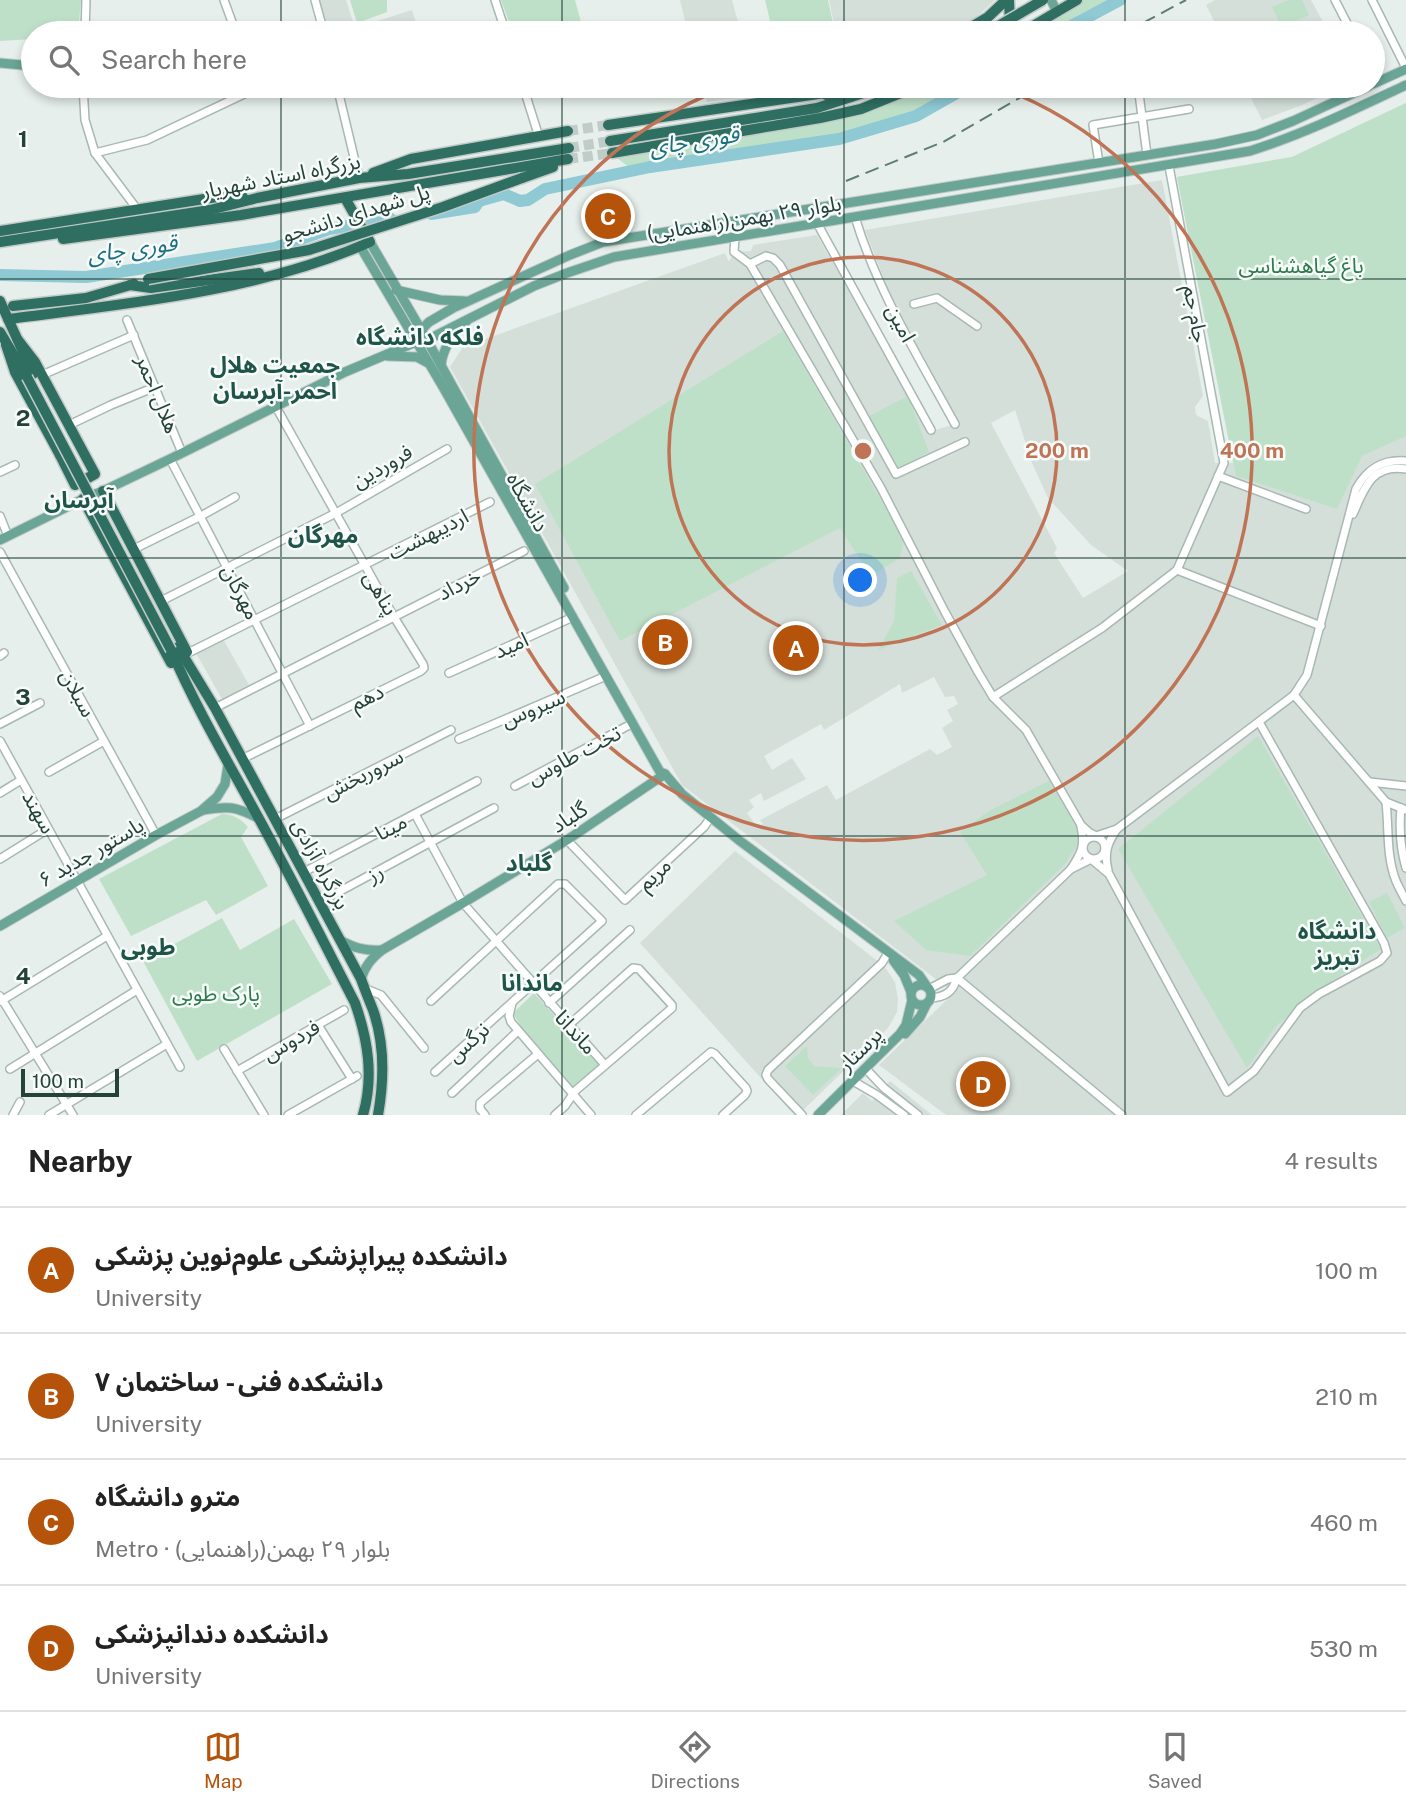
<!DOCTYPE html>
<meta charset="utf-8">
<style>
:root{--surface:#fff;--page:#f2f2f2;--text:#222;--muted:#767676;--line:#e0e0e0;--accent:#b45309}
body{margin:0;font-family:"Public Sans","Noto Sans Arabic",sans-serif;background:var(--page);color:var(--text)}
.scale{position:absolute;left:21px;bottom:18px;width:98px;box-sizing:border-box;padding-left:7px;border:4px solid #24423a;border-top:0;font-size:19px;line-height:24px;white-space:nowrap;color:#24423a;-webkit-text-stroke:5px #f7fbf9;paint-order:stroke}
.you{position:absolute;left:861px;top:581px;width:24px;height:24px;margin:-18px;border:5px solid #fff;border-radius:50%;background:#1a73e8;box-shadow:0 0 0 10px #1a73e833}
.badge{display:grid;place-items:center;width:46px;height:46px;border-radius:50%;background:var(--accent);color:#fff;font-size:23px;font-weight:700}
.pin{position:absolute;translate:-50% -50%;border:4px solid #fff;box-shadow:0 2px 7px #0006}
.list{margin:0;padding:0;list-style:none}
h2{display:flex;justify-content:space-between;align-items:center;height:91px;margin:0;padding:0 28px;font-size:30px}
h2 small{font-size:23px;font-weight:400;color:var(--muted)}
.list li{display:grid;grid-template-columns:46px 1fr auto;gap:21px;align-items:center;box-sizing:border-box;height:126px;padding:0 28px;border-top:2px solid var(--line)}
.list b{display:block;font-size:26px;white-space:nowrap}
.list p{margin:0;font-size:23px;white-space:nowrap;color:var(--muted)}
.list em{font-size:23px;font-style:normal;color:var(--muted)}
.icon{flex:none;width:38px;height:38px;fill:none;stroke:currentColor;stroke-width:2;stroke-linecap:round;stroke-linejoin:round}
.map{position:relative;flex:none;width:1406px;height:1115px;overflow:hidden}
.search{position:absolute;background:var(--surface);box-shadow:0 4px 10px #0003;left:21px;right:21px;top:21px;height:77px;display:flex;align-items:center;gap:18px;box-sizing:border-box;padding:0 24px;border-radius:38px;color:var(--muted);font-size:26px}
.sheet{height:595px;background:var(--surface)}
nav{display:flex;justify-content:space-around;align-items:center;box-sizing:border-box;height:98px;border-top:2px solid var(--line);background:var(--surface);font-size:19px;color:var(--muted)}
nav a{display:grid;justify-items:center;gap:4px}
nav .on{color:var(--accent)}
.map>svg:first-child{display:block}
.built{fill:#d4dfda;fill-rule:evenodd}
.green{fill:#bfe0c8}
.lines{fill:none;stroke-linecap:round;stroke-linejoin:round}
.river{stroke:#8ec9d4;stroke-width:12}
.highway-tunnel{stroke:#bfccc8;stroke-width:10;stroke-dasharray:10 5;stroke-linecap:butt}
.minor-casing{stroke:#a8b8b2;stroke-width:10}
.major-casing{stroke:#c2cac8;stroke-width:11}
.highway-casing{stroke:#c2cac8;stroke-width:13}
.minor{stroke:#fff;stroke-width:7}
.major{stroke:#6aa596;stroke-width:9}
.highway{stroke:#2f6f62;stroke-width:10}
.rail{stroke:#5f7d75;stroke-width:2;stroke-dasharray:14 7;stroke-linecap:butt}
.highway-bridge-casing{stroke:#c2cac8;stroke-width:13;stroke-linecap:butt}
.highway-bridge{stroke:#2f6f62;stroke-width:10}
.grid{fill:none;stroke:#24423a;stroke-width:2;stroke-opacity:0.55}
.ring{fill:none;stroke:#c07456;stroke-width:3.5}
.labels{text-anchor:middle;dominant-baseline:central;stroke-width:5;stroke-linejoin:round;paint-order:stroke}
.street-label{font-size:21px;fill:#24423a;stroke:#f7fbf9}
.park-label{font-size:21px;fill:#2d7a4b;stroke:#f7fbf9}
.water-label{font-size:23px;font-style:italic;fill:#1c6f80;stroke:#f7fbf9}
.neighbourhood-label{font-size:23px;font-weight:bold;fill:#1f5548;stroke:#f7fbf9}
.grid-label{font-size:23px;text-anchor:middle;font-weight:bold;fill:#24423a;stroke:#f7fbf9;stroke-width:5;stroke-linejoin:round;paint-order:stroke}
.centre{fill:#c07456;stroke:#f7fbf9;stroke-width:3.5}
.ring-label{font-size:21px;text-anchor:middle;font-weight:bold;fill:#c07456;stroke:#f7fbf9;stroke-width:5;stroke-linejoin:round;paint-order:stroke}
</style>
<div class="map">
<svg width="1406" height="1115" viewBox="0 0 1406 1115">
<rect width="100%" height="100%" fill="#e6efeb"/>
<g class="built">
<polygon points="317,0 346,0 355,28 412,10 419,33 326,33"/>
<polygon points="680,0 732,0 741,33 688,33"/>
<polygon points="829,0 995,0 974,19 944,33 836,33"/>
<polygon points="1215,0 1311,0 1329,33 1220,33 1206,5"/>
<polygon points="702,86 754,86 757,96 707,102"/>
<polygon points="1245,86 1343,86 1302,105 1262,120"/>
<path d="M1406,103V1115H946L879,1065L954,993L682,785L450,367L463,347L725,253L729,262L734,252L751,251L753,245L817,235L929,432L955,424L959,428L894,305L865,230L1162,180L1203,396L1195,407L1196,415L1208,421L1215,463H1233L1177,177L1292,157ZM1015,410L1032,463L1048,498L1091,545L1128,571L1083,598L1054,553L1057,548L991,423ZM934,677L945,697L954,696L958,704L947,710L953,721L942,728L952,747L937,755L930,749L836,800L827,785L760,820L763,824L757,827L747,813L754,807L749,800L761,793L764,801L806,779L792,758L772,770L764,756L821,724L824,730L900,684L902,693Z"/>
<polygon points="223,639 249,685 222,699 196,653"/>
<polygon points="735,851 884,966 895,982 898,999 897,1012 888,1028 798,1115 794,1115 640,943"/>
<polygon points="890,1081 932,1115 841,1115 863,1093 872,1101"/>
</g>
<g class="green">
<polygon points="0,0 81,0 78,33 33,33 33,39 0,41"/>
<polygon points="350,0 387,0 387,12 357,23"/>
<polygon points="501,0 575,0 584,33 534,33 533,29 526,33 513,33"/>
<polygon points="765,0 828,0 835,33 773,33"/>
<polygon points="1082,0 1114,0 1055,33 1026,33"/>
<polygon points="1288,0 1302,0 1309,15 1282,28 1272,7"/>
<polygon points="926,86 962,86 909,115 841,136 630,168 617,158 633,153 842,119 902,98"/>
<polygon points="1406,103 1406,436 1362,456 1337,509 1236,476 1177,177 1292,157"/>
<polygon points="783,331 904,540 900,558 871,576 840,528 620,641 535,484"/>
<polygon points="908,396 929,452 899,468 867,417"/>
<polygon points="911,571 942,625 878,650 894,621 897,578"/>
<polygon points="1258,736 1381,949 1326,985 1276,1026 1247,1068 1118,849"/>
<polygon points="1049,781 1076,825 1077,846 1065,864 970,956 926,950 894,921 987,875 960,832 987,812"/>
<path d="M222,814C233,814 241,819 248,827L241,837L268,886L216,915L206,900L131,936L99,879Z"/>
<polygon points="1387,893 1405,928 1387,938 1369,902"/>
<polygon points="222,918 240,950 294,919 332,984 197,1061 143,961"/>
<polygon points="534,993 599,1065 572,1089 523,1030 514,1015 514,1012"/>
<polygon points="807,1046 808,1058 814,1066 842,1068 813,1095 785,1066"/>
</g>
<g class="lines">
<g class="river">
<polyline points="1058,33 1120,0"/>
<polyline points="431,214 475,207 479,201 504,194 520,201 528,200 545,189 650,167 839,139 916,116 969,86"/>
<polyline points="0,275 86,277 275,248 329,229 391,219"/>
</g>
<g class="highway-tunnel">
<polyline points="568,131 608,125"/>
<polyline points="569,148 610,141"/>
<polyline points="568,159 612,153"/>
</g>
<defs>
<g id="minor">
<polyline points="224,0 236,33"/>
<polyline points="315,0 324,33"/>
<polyline points="495,0 506,33"/>
<polyline points="1335,0 1352,33"/>
<polyline points="1372,0 1406,68"/>
<polyline points="85,33 86,0"/>
<polyline points="83,86 85,120 95,153 137,209"/>
<polyline points="337,86 359,178"/>
<polyline points="523,86 539,137"/>
<polyline points="1138,86 1147,155"/>
<polyline points="95,153 147,140 261,86"/>
<polyline points="1099,163 1093,125 1189,109"/>
<polyline points="1169,166 1224,463 1177,570"/>
<path d="M855,217C877,290 919,358 955,424"/>
<polyline points="817,223 931,430"/>
<path d="M735,237L734,252L750,264L881,488L945,612L978,672L993,697L1026,730L1081,825L1090,833L1096,836L1117,829L1294,695L1307,675L1356,489C1367,469 1382,459 1406,461"/>
<polyline points="750,264 766,256 773,258 780,265 896,474 965,442"/>
<polyline points="914,304 937,298 977,326"/>
<polyline points="127,320 182,453"/>
<polyline points="42,375 134,335"/>
<polyline points="69,425 111,405 155,387"/>
<polyline points="170,459 310,726"/>
<polyline points="0,472 15,465"/>
<polyline points="1218,476 1306,509"/>
<path d="M1353,514C1364,489 1372,463 1406,469"/>
<polyline points="0,516 8,536"/>
<polyline points="134,549 201,516 235,497"/>
<polyline points="0,552 156,835"/>
<polyline points="161,601 336,513 447,449"/>
<polyline points="188,653 490,502"/>
<polyline points="0,656 4,653"/>
<polyline points="449,673 573,617"/>
<polyline points="1294,695 1386,802 1406,810"/>
<polyline points="993,697 1102,628 1177,570 1321,626"/>
<polyline points="215,708 524,551"/>
<polyline points="0,724 40,703"/>
<polyline points="459,739 606,676"/>
<polyline points="0,741 180,1067"/>
<polyline points="242,759 421,671 424,668 423,664 394,617 276,407"/>
<polyline points="49,772 104,741"/>
<polyline points="1370,782 1406,786"/>
<polyline points="515,786 633,723"/>
<polyline points="0,793 21,780"/>
<path d="M1386,802C1389,828 1386,856 1396,881C1399,888 1403,895 1406,901"/>
<path d="M1401,808C1399,829 1400,847 1406,868"/>
<polyline points="415,814 463,903 605,1065"/>
<polyline points="275,819 451,730"/>
<circle cx="1094" cy="848" r="11"/>
<polyline points="567,840 625,900 704,827 711,817"/>
<polyline points="0,859 48,829"/>
<polyline points="1071,869 1091,859 1109,874 1227,1092 1254,1071 1300,1008 1319,994 1380,961 1387,953 1384,943 1259,722"/>
<path d="M1108,870C1104,854 1107,843 1117,829"/>
<polyline points="304,872 477,781"/>
<polyline points="320,902 494,808"/>
<polyline points="957,978 1122,1115"/>
<polyline points="364,988 381,995 424,1048"/>
<polyline points="929,989 948,979 957,978"/>
<polyline points="0,996 73,1115"/>
<path d="M931,998C945,997 953,992 957,978L1071,869C1082,852 1085,846 1081,826"/>
<polyline points="1,1001 107,936"/>
<polyline points="431,1001 558,884 565,884 602,921 435,1072"/>
<polyline points="512,1003 509,1016 511,1022 591,1115"/>
<polyline points="549,1003 630,930"/>
<polyline points="318,1025 352,1079"/>
<polyline points="224,1049 264,1115"/>
<polyline points="10,1069 137,990"/>
<polyline points="866,1069 884,1088 918,1115"/>
<polyline points="237,1071 344,1010"/>
<polyline points="853,1081 877,1095 904,1115"/>
<polyline points="452,1093 518,1031"/>
<polyline points="13,1115 20,1102"/>
<polyline points="49,1115 167,1044"/>
<polyline points="288,1115 357,1076"/>
<polyline points="485,1115 480,1109 480,1103 538,1054"/>
<polyline points="555,1115 565,1106 575,1091 672,1008 672,1005 639,969 633,968 569,1025"/>
<polyline points="636,1115 711,1052 715,1054 746,1088 747,1091 745,1095 723,1115"/>
<polyline points="802,1115 768,1079 766,1075 768,1070 882,963 888,953"/>
</g>
<g id="major">
<polyline points="1051,0 1057,12"/>
<polyline points="0,63 33,66"/>
<polyline points="1373,84 1406,69"/>
<polyline points="370,242 427,340 564,588"/>
<polyline points="360,246 443,387 660,772 665,774 682,794 740,841 919,975 928,988"/>
<polyline points="396,290 440,300 465,301"/>
<polyline points="416,342 421,330 429,322 453,308 570,255 603,242 1216,144 1257,135 1293,121 1369,86"/>
<polyline points="387,356 417,357 428,363"/>
<path d="M441,365C443,347 453,335 466,322"/>
<path d="M0,540L83,499L103,491L170,459L345,372L416,342L427,340L534,286L567,273L614,257L1250,151C1304,134 1355,109 1406,85"/>
<path d="M203,810C228,806 235,806 258,818"/>
<polyline points="0,926 156,835 201,811 217,797 225,784 228,765"/>
<path d="M340,940C354,948 365,951 382,950"/>
<polyline points="893,960 904,975 911,992"/>
<path d="M361,979C365,966 371,959 382,950L463,903L567,840L665,774"/>
<circle cx="921" cy="995" r="10"/>
<polyline points="905,1034 920,1017 927,1003"/>
<polyline points="818,1115 900,1034 906,1025 912,1000"/>
</g>
<g id="highway">
<polyline points="1009,0 1010,24 1017,32 1023,32"/>
<polyline points="961,33 988,17 1006,0"/>
<polyline points="1021,33 1077,0"/>
<polyline points="826,95 850,86"/>
<polyline points="608,125 832,92"/>
<polyline points="610,141 817,108 885,86"/>
<polyline points="612,153 820,118 861,109 918,86"/>
<polyline points="373,173 411,159 568,131"/>
<polyline points="522,178 553,167"/>
<polyline points="0,231 217,197 243,197"/>
<polyline points="63,239 241,215 568,159"/>
<polyline points="0,242 210,210 257,198 359,178 408,174 569,148"/>
<polyline points="130,285 151,288 259,273"/>
<polyline points="0,301 33,374"/>
<polyline points="13,306 86,298 134,284"/>
<path d="M8,319C128,304 259,291 370,242L345,198"/>
<polyline points="0,332 27,377"/>
<polyline points="18,340 35,362 95,474 75,485 60,455"/>
<polyline points="6,345 15,372 60,455 65,460"/>
<polyline points="103,491 187,652"/>
<polyline points="83,499 171,663"/>
<path d="M178,647L215,708L361,979C365,990 369,1000 373,1010C385,1044 384,1081 378,1115"/>
<path d="M171,650C196,708 228,762 258,817C292,879 323,941 355,1003C368,1040 374,1077 363,1115"/>
</g>
</defs>
<use href="#minor" class="minor-casing"/>
<use href="#major" class="major-casing"/>
<use href="#highway" class="highway-casing"/>
<use href="#minor" class="minor"/>
<use href="#major" class="major"/>
<use href="#highway" class="highway"/>
<g class="rail">
<polyline points="1124,33 1186,0"/>
<polyline points="846,181 943,142 1040,86"/>
</g>
<defs>
<g id="highway-bridge">
<polyline points="986,33 1043,0"/>
<polyline points="148,279 309,250 443,207 522,178"/>
<polyline points="27,377 171,650"/>
</g>
</defs>
<use href="#highway-bridge" class="highway-bridge-casing"/>
<use href="#highway-bridge" class="highway-bridge"/>
</g>
<path class="grid" d="M281,0V33M562,0V33M844,0V33M1125,0V33M281,86V1115M562,86V1115M844,86V1115M1125,86V1115M0,279H1406M0,558H1406M0,836H1406"/>
<g class="ring">
<circle cx="863" cy="451" r="194"/>
<path d="M999 87A389 389 0 1 1 727 87"/>
</g>
<g class="labels">
<g class="street-label">
<text transform="translate(281 176) rotate(-11)">بزرگراه استاد شهریار</text>
<text transform="translate(356 213) rotate(-17)">پل شهدای دانشجو</text>
<text transform="translate(744 218) rotate(-9)">بلوار ٢٩ بهمن(راهنمایی)</text>
<text transform="translate(1196 314) rotate(80)">جام جم</text>
<text transform="translate(901 323) rotate(62)">امین</text>
<text transform="translate(158 394) rotate(68)">هلال احمر</text>
<text transform="translate(382 466) rotate(-30)">فروردین</text>
<text transform="translate(528 502) rotate(61)">دانشگاه</text>
<text transform="translate(428 534) rotate(-27)">اردیبهشت</text>
<text transform="translate(459 584) rotate(-27)">خرداد</text>
<text transform="translate(241 592) rotate(63)">مهرگان</text>
<text transform="translate(381 593) rotate(60)">پناهی</text>
<text transform="translate(511 645) rotate(-24)">امید</text>
<text transform="translate(78 693) rotate(61)">سبلان</text>
<text transform="translate(367 697) rotate(-26)">دهم</text>
<text transform="translate(533 708) rotate(-23)">سیروس</text>
<text transform="translate(574 755) rotate(-28)">تخت طاوس</text>
<text transform="translate(363 774) rotate(-27)">سروربخش</text>
<text transform="translate(39 812) rotate(61)">سهند</text>
<text transform="translate(569 817) rotate(-33)">گلباد</text>
<text transform="translate(391 827) rotate(-28)">مینا</text>
<text transform="translate(91 852) rotate(-30)">پاستور جدید ۶</text>
<text transform="translate(321 864) rotate(62)">بزرگراه آزادی</text>
<text transform="translate(375 873) rotate(-28)">رز</text>
<text transform="translate(654 874) rotate(-43)">مریم</text>
<text transform="translate(576 1032) rotate(48)">ماندانا</text>
<text transform="translate(291 1040) rotate(-30)">فردوس</text>
<text transform="translate(468 1042) rotate(-42)">نرگس</text>
<text transform="translate(860 1049) rotate(-45)">پرستار</text>
</g>
<g class="park-label">
<text x="1301" y="265">باغ گیاهشناسی</text>
<text x="216" y="993">پارک طوبی</text>
</g>
<g class="water-label">
<text transform="translate(694 140) rotate(-9)">قوری چای</text>
<text transform="translate(132 248) rotate(-8)">قوری چای</text>
</g>
<g class="neighbourhood-label">
<text x="420" y="336">فلکه دانشگاه</text>
<text x="275" y="364">جمعیت هلال<tspan x="275" dy="26">احمر-آبرسان</tspan></text>
<text x="79" y="499">آبرسان</text>
<text x="323" y="534">مهرگان</text>
<text x="529" y="862">گلباد</text>
<text x="1337" y="930">دانشگاه<tspan x="1337" dy="26">تبریز</tspan></text>
<text x="148" y="946">طوبی</text>
<text x="532" y="982">ماندانا</text>
</g>
</g>
<g class="grid-label">
<text x="23" y="147">1</text>
<text x="23" y="426">2</text>
<text x="23" y="705">3</text>
<text x="23" y="984">4</text>
</g>
<circle cx="863" cy="451" r="10" class="centre"/>
<g class="ring-label">
<text x="1057" y="458">200 m</text>
<text x="1252" y="458">400 m</text>
</g>
</svg>
<div class="scale">100 m</div>
<div class="you"></div>
<div class="pin badge" style="left:796px;top:648px">A</div>
<div class="pin badge" style="left:665px;top:642px">B</div>
<div class="pin badge" style="left:608px;top:216px">C</div>
<div class="pin badge" style="left:983px;top:1084px">D</div>
<div class="search"><svg class="icon" aria-label="search" viewBox="0 0 24 24"><circle cx="10" cy="10" r="6"/><path d="M15 15l6 6"/></svg>Search here</div>
</div>
<section class="sheet">
<h2>Nearby<small>4 results</small></h2>
<ul class="list">
<li><span class="badge">A</span><div><b>دانشکده پیراپزشکی علوم‌نوین پزشکی</b><p>University</p></div><em>100 m</em></li>
<li><span class="badge">B</span><div><b>دانشکده فنی - ساختمان ۷</b><p>University</p></div><em>210 m</em></li>
<li><span class="badge">C</span><div><b>مترو دانشگاه</b><p>Metro · بلوار ٢٩ بهمن(راهنمایی)</p></div><em>460 m</em></li>
<li><span class="badge">D</span><div><b>دانشکده دندانپزشکی</b><p>University</p></div><em>530 m</em></li>
</ul>
</section>
<nav>
<a class="on"><svg class="icon" aria-label="map" viewBox="0 0 24 24"><path d="M3 6l6-2 6 2 6-2v14l-6 2-6-2-6 2zM9 4v14M15 6v14"/></svg>Map</a>
<a><svg class="icon" aria-label="directions" viewBox="0 0 24 24"><path d="M12 3l9 9-9 9-9-9zM9 14v-3h6M13 9l2 2-2 2"/></svg>Directions</a>
<a><svg class="icon" aria-label="saved" viewBox="0 0 24 24"><path d="M7 4h10v16l-5-4-5 4z"/></svg>Saved</a>
</nav>
